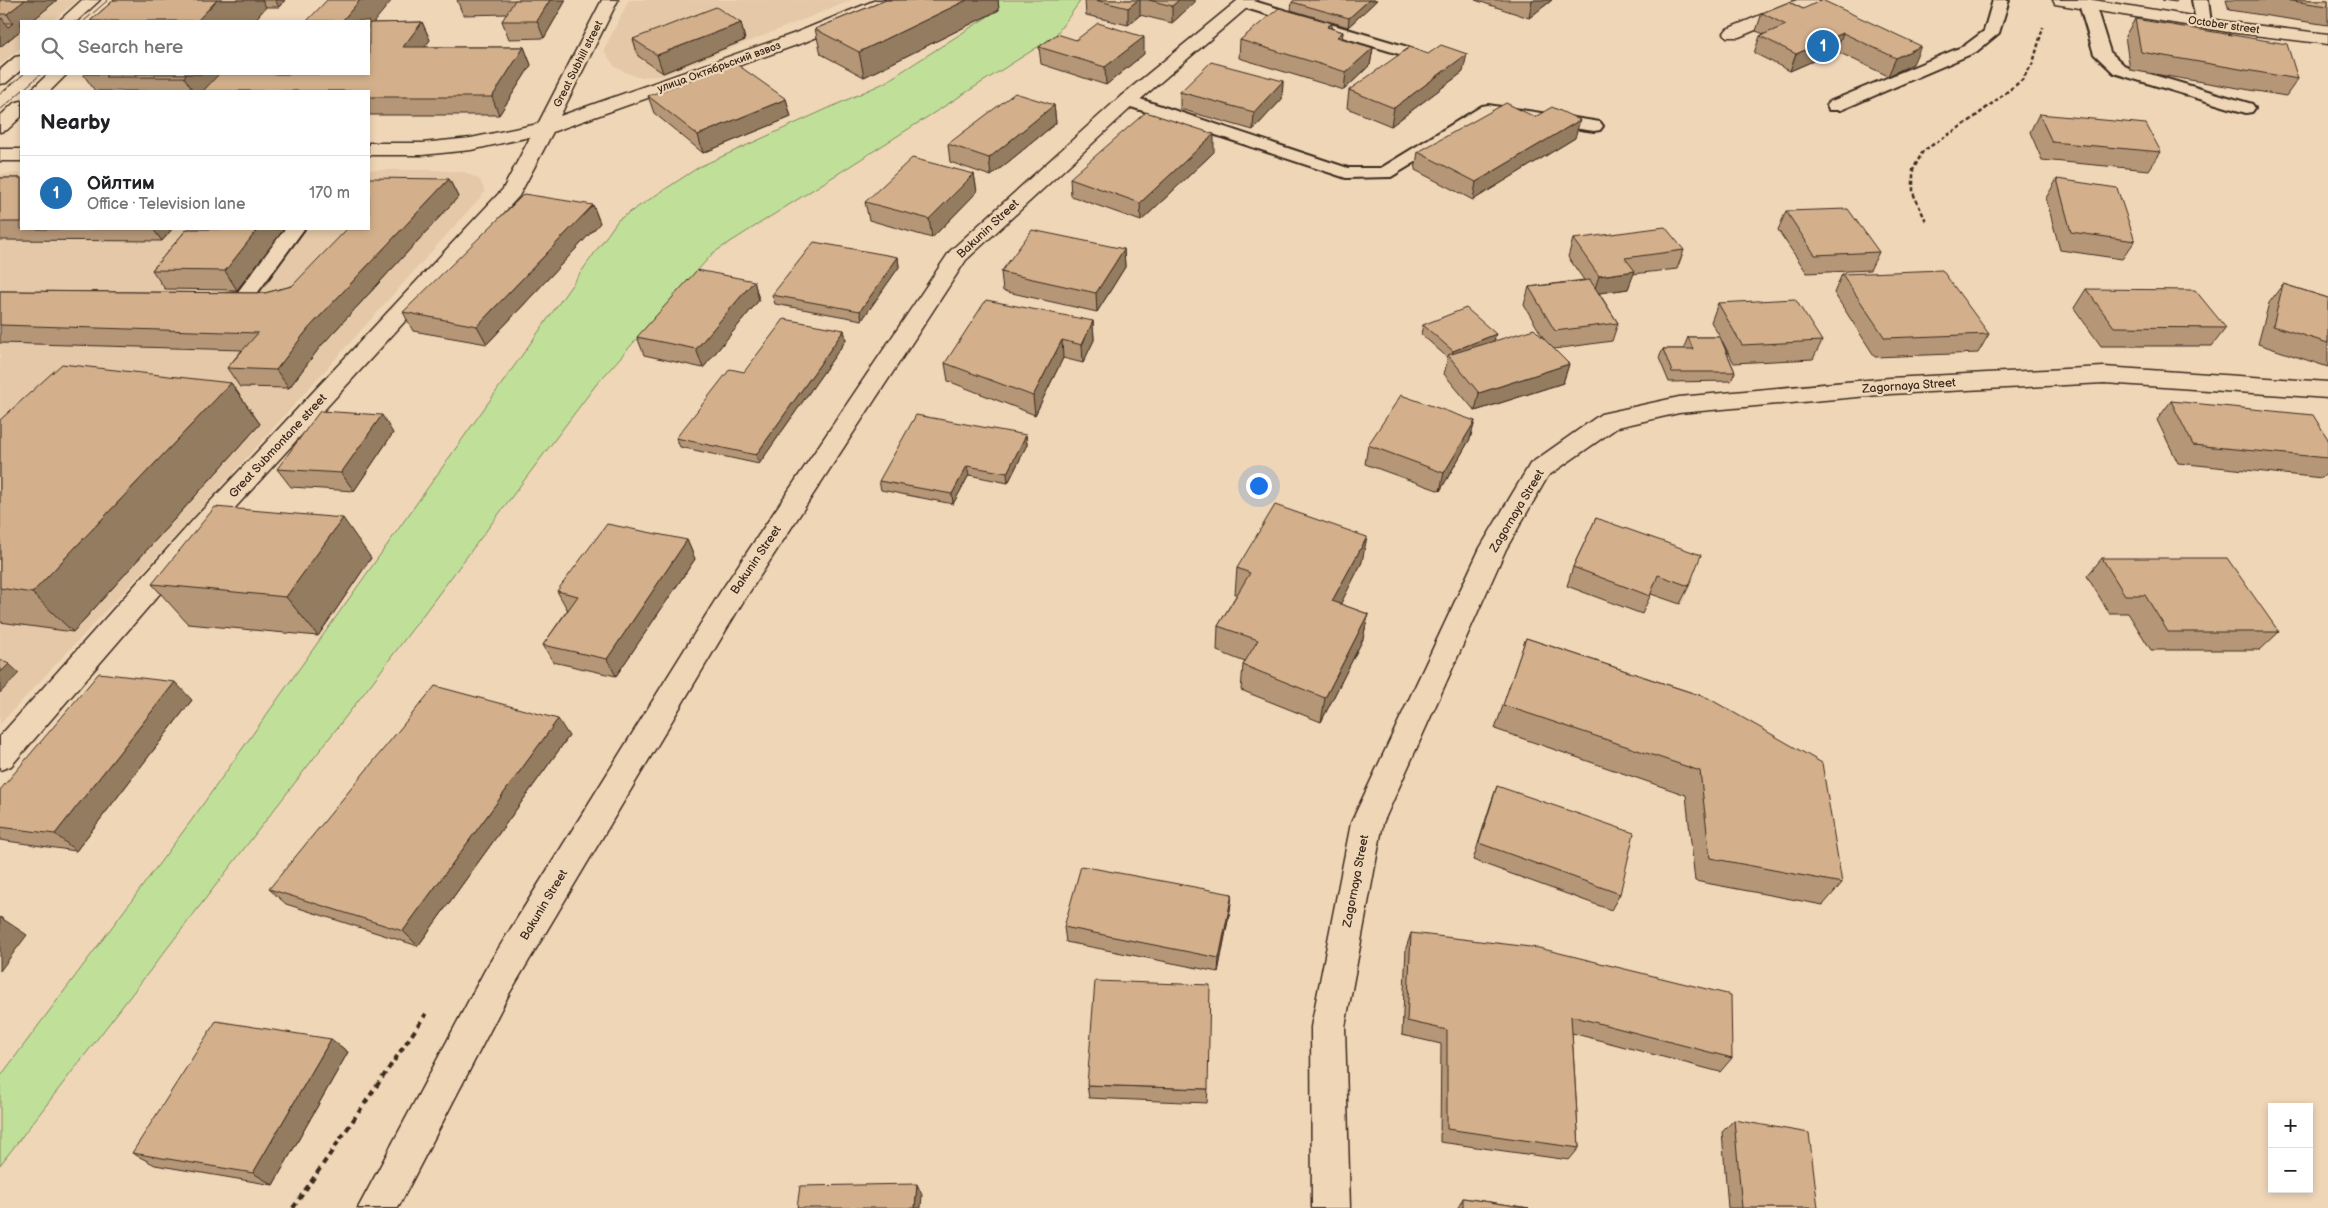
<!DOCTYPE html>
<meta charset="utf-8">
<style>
:root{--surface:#fff;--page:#f2f2f2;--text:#202124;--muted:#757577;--line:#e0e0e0;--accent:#1f6fb2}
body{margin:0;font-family:"Balsamiq Sans",sans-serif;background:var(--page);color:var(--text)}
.controls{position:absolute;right:15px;bottom:15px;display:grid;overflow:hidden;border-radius:0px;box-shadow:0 2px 8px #0003}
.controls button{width:45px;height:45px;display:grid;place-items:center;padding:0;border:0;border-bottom:1px solid var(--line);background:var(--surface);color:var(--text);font:25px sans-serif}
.you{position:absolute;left:1258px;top:485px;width:18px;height:18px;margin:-12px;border:4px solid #fff;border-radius:50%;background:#1a73e8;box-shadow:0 0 0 8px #1a73e833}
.badge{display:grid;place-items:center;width:32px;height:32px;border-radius:50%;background:var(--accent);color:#fff;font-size:16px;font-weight:700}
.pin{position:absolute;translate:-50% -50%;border:2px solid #fff;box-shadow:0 1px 5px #0006}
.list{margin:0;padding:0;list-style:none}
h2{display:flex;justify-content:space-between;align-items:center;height:65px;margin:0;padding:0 20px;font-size:21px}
h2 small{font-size:16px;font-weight:400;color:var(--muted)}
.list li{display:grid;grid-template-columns:32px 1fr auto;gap:15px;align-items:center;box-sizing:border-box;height:75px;padding:0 20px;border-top:1px solid var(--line)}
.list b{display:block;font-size:19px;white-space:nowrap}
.list p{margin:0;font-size:16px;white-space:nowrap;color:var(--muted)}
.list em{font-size:16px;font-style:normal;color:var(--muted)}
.icon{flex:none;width:28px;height:28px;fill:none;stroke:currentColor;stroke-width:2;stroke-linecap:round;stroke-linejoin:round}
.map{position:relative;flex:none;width:2328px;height:1208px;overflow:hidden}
.search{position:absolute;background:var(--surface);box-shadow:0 2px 8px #0003;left:20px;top:20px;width:350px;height:55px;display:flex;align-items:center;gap:12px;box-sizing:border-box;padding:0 18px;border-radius:0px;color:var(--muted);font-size:19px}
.panel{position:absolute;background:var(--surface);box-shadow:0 2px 8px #0003;left:20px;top:90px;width:350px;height:140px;border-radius:0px}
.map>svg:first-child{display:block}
.built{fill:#e4c8a7}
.green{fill:#c0e099;stroke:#7e855c}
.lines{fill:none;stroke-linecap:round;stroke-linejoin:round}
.lane-casing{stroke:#3b2a1e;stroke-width:4}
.street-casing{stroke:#3b2a1e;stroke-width:3}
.secondary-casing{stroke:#3b2a1e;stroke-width:3}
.path-far1{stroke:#3b2a1e;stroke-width:2.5;stroke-dasharray:4 2.5;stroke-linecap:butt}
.path{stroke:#3b2a1e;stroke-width:4;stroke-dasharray:6 4.5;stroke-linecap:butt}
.lane{fill:#efd6b7;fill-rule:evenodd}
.street{fill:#efd6b7;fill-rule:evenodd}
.secondary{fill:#efd6b7;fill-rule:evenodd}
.tram{stroke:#3b2a1e;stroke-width:1}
.wall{fill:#b59778;stroke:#3b2a1e}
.shaded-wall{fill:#947b61;stroke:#3b2a1e}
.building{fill:#d3b08b;stroke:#3b2a1e}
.labels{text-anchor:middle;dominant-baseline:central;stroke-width:4.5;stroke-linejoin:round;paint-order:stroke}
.far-street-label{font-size:11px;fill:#3b2a1e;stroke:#efd6b7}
.street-label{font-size:12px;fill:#3b2a1e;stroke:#efd6b7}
</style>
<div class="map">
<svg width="2328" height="1208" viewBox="0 0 2328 1208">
<rect width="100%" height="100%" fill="#efd6b7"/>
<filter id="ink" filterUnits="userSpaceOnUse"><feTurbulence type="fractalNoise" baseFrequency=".02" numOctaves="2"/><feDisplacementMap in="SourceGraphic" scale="10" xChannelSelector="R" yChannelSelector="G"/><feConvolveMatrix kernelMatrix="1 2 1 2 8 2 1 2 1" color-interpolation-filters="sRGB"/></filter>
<g filter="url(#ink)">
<g class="built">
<polygon points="0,0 78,0 52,21 21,21 21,47 0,65"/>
<polygon points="629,0 852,0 662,76 637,77 615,67 604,50"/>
<polygon points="369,170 433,170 464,172 480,180 485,192 190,521 0,724 0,174 21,173 21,229 369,229"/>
</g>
<polygon class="green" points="969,0 1081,0 1055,36 713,253 595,386 371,684 0,1165 0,1077 191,821 618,220 699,167 884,83 998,10"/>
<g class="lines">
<defs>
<g id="lane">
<polygon points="1238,0 1250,0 1411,48 1413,51 1411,54 1399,54 1239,6 1236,3"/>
<polygon points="1993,0 2009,0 1999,33 1976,52 1841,110 1829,110 1827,106 1829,102 1964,46 1984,31"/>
<polygon points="2085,0 2092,1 2095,4 2110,52 2126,67 2252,104 2255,108 2252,112 2246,113 2114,73 2094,54 2079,4"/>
<polygon points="2192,0 2208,0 2211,23 2209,26 2197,26"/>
<polygon points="1128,95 1348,168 1381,168 1482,106 1488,105 1594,121 1600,122 1603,126 1600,130 1594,131 1491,116 1391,177 1346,178 1122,104 1120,100 1122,96"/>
<polygon points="285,229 304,229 250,303 243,305 211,303 208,299 211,295 237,293"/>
</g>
<g id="street">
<polygon points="1238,0 1256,0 1135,104 966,260 741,605 509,994 398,1208 358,1208 485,970 721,591 950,251 1121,96"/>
<polygon points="1797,0 1819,0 1817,4 1739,37 1727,37 1724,33 1727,29"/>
<polygon points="2053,0 2093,0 2229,22 2328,34 2328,44 2229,32 2061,5 2055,4"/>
<polygon points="545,122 552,124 555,128 519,196 213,532 11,766 0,770 0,736 195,518 503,189 535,128 538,124"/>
<polygon points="2104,367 2328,382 2328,398 2104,383 1890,394 1679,413 1618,427 1548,476 1506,549 1383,823 1345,1027 1350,1208 1312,1208 1311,1027 1351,823 1480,548 1530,464 1601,414 1679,397 1890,378"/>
</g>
<g id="secondary">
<polygon points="82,0 100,0 77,21 59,21"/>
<polygon points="602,0 618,0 560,116 793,34 876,0 899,0 897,4 805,42 552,132 471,150 422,155 369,155 369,143 422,143 471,138 538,124"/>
<polygon points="21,56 21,70 6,83 0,84 0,70 15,57"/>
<polygon points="48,74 67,74 50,91 30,91"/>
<polygon points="21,101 21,117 7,130 0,132 0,116 14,103"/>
<rect x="0" y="149" width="21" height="12"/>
</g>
</defs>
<use href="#lane" class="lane-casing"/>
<use href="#street" class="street-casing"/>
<use href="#secondary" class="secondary-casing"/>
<polyline class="path-far1" points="1926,221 1913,193 1913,170 1923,151 1971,120 2022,80 2033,63 2043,27"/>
<polyline class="path" points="293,1208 426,1014"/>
<use href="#lane" class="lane"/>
<use href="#street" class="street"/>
<use href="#secondary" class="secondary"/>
<g class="tram">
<polyline points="84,21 108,0"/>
<polyline points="0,94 24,74"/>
<polyline points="0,110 41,74"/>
</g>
</g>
<g class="wall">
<polygon points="0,0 57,0 32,21 21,21 21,30 0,47"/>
<polygon points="114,0 285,0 279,7 266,7 254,21 90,21"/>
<polygon points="457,0 566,0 544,38 509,39 502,21 507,14 463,15"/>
<polygon points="886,0 998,0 999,10 864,77 821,54 815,29"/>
<polygon points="1085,0 1195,0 1195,2 1172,23 1140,15 1128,25 1086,15"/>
<polygon points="1294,0 1377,0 1348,27 1291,10 1292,2"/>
<polygon points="1475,0 1552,0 1529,18"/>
<polygon points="2162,0 2177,0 2176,2"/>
<polygon points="2226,0 2328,0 2328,25 2229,10"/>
<polygon points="1789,2 1913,64 1888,76 1836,51 1790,71 1754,53 1760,36 1764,34 1756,31 1762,13"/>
<polygon points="2135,19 2298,79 2286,96 2130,70 2125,36"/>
<polygon points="422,22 430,40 424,47 524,47 531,65 499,115 369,115 369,91 95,91 83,74 369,74 373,23"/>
<polygon points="741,23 745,40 663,73 638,56 633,39"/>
<polygon points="1332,23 1331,28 1343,32 1342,39 1373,48 1370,65 1344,90 1239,58 1240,40"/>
<polygon points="1076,40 1144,54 1106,85 1041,64 1039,47"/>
<polygon points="1463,72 1391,126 1347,108 1349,90"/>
<polygon points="1283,81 1282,99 1253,130 1180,109 1180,92"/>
<polygon points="648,96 786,99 791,117 703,153 654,113"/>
<polygon points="1054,105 1056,123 991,176 950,162 948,144"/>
<polygon points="2039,114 2161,152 2149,170 2042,160 2030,132"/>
<polygon points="1575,138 1473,200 1415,170 1418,152"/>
<polygon points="1214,152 1141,221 1071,196 1070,178"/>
<polygon points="974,174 977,192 932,238 869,220 865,202"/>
<polygon points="0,178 21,178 21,229 172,229 162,241 0,240"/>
<polygon points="449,179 458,197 320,347 289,388 240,387 227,368 242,350 0,343 0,291 265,293 292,286"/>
<polygon points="2057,179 2135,241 2122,259 2060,250 2046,198"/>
<polygon points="593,205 600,223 487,344 413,331 403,312"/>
<polygon points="1786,211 1879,252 1870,270 1807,273 1778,230"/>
<polygon points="187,229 284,229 237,290 165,289 152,270"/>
<polygon points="1573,239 1684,250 1677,269 1633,274 1628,289 1599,293 1618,323 1612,341 1554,349 1569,364 1563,383 1475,411 1444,374 1448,358 1421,334 1423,325 1494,341 1544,339 1524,305 1529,287 1584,280 1568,257"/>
<polygon points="1124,249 1125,267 1097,312 1003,291 1001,272"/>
<polygon points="898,257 899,267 862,320 775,304 772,295"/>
<polygon points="1842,274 1989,334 1978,353 1875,357 1834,293"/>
<polygon points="754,281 759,300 703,368 644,355 637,337"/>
<polygon points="2283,284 2328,298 2328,367 2258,344 2269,303"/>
<polygon points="2086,289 2226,328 2212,346 2101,346 2074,308"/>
<polygon points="1718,303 1822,341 1813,359 1734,363 1722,341 1735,372 1731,381 1669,382 1659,358 1663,349 1685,349 1684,347 1688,337 1720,337 1711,322"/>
<polygon points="1093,321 1094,340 1083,363 1063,358 1035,415 948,381 945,363"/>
<polygon points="844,330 846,340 759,464 680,447 676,438 744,372"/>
<polygon points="231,383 260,424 73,632 0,622 0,420"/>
<polygon points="2171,401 2328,439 2328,472 2322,478 2178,463 2157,420"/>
<polygon points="1475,421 1470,439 1440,491 1365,464 1368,445"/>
<polygon points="393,433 354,491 291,487 277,469"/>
<polygon points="1026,435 1027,445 1008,483 969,475 953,504 881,490 879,481"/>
<polygon points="1596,518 1689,586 1680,604 1651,594 1642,614 1567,586 1573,567"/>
<polygon points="687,540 695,559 616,676 553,662 543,645 568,609 567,609 557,591"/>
<polygon points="371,558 318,636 188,624 152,584"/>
<polygon points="2102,558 2279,632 2260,650 2151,650 2128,613 2109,613 2087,576"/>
<polygon points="1362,562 1340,604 1368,614 1363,639 1321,722 1241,690 1243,665 1245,662 1217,651 1218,626 1237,594 1235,594 1237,568"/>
<polygon points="1526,638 1708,698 1842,883 1823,905 1695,881 1686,795 1495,729"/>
<polygon points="192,700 76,851 0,840 0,790"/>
<polygon points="569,736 418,946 286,904 269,889"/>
<polygon points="1497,786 1620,894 1611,910 1473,860 1491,803"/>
<polygon points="1232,894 1230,910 1218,972 1066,942 1064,927"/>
<polygon points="1411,933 1732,1058 1720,1072 1572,1033 1579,1148 1569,1160 1440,1142 1441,1044 1402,1035 1406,948"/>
<polygon points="331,1039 348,1052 273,1185 155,1165 132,1153"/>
<polygon points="1087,1085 1208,1089 1207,1103 1089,1098"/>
<polygon points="1734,1120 1818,1208 1728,1208 1722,1132"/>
<polygon points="1463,1198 1529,1208 1458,1208"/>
</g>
<g class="shaded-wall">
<polygon points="25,0 57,0 32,21 21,21 21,30 0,47 0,20 2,18 8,27 13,23 7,14"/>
<polygon points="217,0 262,0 266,7 254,21 197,21"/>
<polygon points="275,0 285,0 279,7"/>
<polygon points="360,0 392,0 369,28 369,21 342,21"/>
<polygon points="550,0 566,0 544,38 537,21"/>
<polygon points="967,0 998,0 999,10 864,77 859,52"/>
<polygon points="1138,0 1140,0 1140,15 1128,25 1128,8"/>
<polygon points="1179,0 1195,0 1195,2 1172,23 1172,6"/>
<polygon points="1369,0 1377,0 1348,27 1349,18"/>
<polygon points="1532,0 1552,0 1529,18"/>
<polygon points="422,22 430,40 411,65 403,47"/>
<polygon points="741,23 745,40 663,73 657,55"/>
<polygon points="1332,23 1330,40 1327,27"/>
<polygon points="1343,32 1341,49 1337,37"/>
<polygon points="1843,33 1836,51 1790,71 1796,54"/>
<polygon points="1144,37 1144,54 1106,85 1105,67"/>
<polygon points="1921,46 1913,64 1888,76 1896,58"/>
<polygon points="524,47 531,65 499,115 492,97"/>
<polygon points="1373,48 1370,65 1344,90 1346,72"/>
<polygon points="1467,54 1463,72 1391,126 1394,108"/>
<polygon points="187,74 246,74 230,91 193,91 184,77"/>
<polygon points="1283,81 1282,99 1253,130 1254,112"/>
<polygon points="786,99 791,117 703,153 698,135"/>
<polygon points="1054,105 1056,123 991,176 989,158"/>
<polygon points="1580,120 1575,138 1473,200 1476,182"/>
<polygon points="1214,134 1214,152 1141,221 1140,203"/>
<polygon points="974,174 977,192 932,238 929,219"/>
<polygon points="449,179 458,197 320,347 289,388 276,370 308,329"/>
<polygon points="593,205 600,223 487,344 477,326"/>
<polygon points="153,229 172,229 162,241"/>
<polygon points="258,229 284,229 237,290 225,271"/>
<polygon points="1124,249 1125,267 1097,312 1096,293"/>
<polygon points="898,257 899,267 862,320 860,311"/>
<polygon points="1635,271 1628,289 1593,294 1599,276"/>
<polygon points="754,281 759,300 703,368 696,349"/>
<polygon points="1093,321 1094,340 1083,363 1082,345"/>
<polygon points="844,330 846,340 759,464 756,455"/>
<polygon points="1496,334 1493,343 1451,359 1453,351"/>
<polygon points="1062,340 1063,358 1035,415 1033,396"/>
<polygon points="1569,364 1563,383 1475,411 1479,393"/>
<polygon points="231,383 260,424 73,632 32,593"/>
<polygon points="382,415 393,433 354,491 341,473"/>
<polygon points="1475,421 1470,439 1440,491 1444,473"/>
<polygon points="1026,435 1027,445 1008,483 1007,473"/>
<polygon points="967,466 969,475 953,504 952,494"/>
<polygon points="343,518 371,558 318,636 286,597"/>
<polygon points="1367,537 1362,562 1329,627 1332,601"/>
<polygon points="687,540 695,559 616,676 607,659"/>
<polygon points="1368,614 1363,639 1321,722 1325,698"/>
<polygon points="9,664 19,673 0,693 0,673"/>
<polygon points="175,682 192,700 76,851 55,834"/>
<polygon points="558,719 569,736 418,946 403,931"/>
<polygon points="1232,894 1230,910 1218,972 1219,958"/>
<polygon points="0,917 27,935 0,971"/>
<polygon points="331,1039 348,1052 273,1185 253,1173"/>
<polygon points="917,1184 922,1195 921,1208 915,1208"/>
</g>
<g class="building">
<polygon points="0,0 25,0 7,14 0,14"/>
<polygon points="114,0 217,0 197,21 90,21"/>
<polygon points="327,0 360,0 342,21 307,21"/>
<polygon points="515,0 550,0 537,21 502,21"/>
<polygon points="886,0 967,0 859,52 815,29"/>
<polygon points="1095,0 1138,0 1128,8"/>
<polygon points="1149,0 1179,0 1172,6"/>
<polygon points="1294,0 1369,0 1349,18 1292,2"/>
<polygon points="1822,0 1921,46 1896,58 1843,33 1796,54 1760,36 1786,25 1762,13 1789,2 1803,9"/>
<polygon points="2285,0 2328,0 2328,6"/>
<polygon points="716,7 741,23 657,55 633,39"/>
<polygon points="1279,8 1332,23 1327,27 1343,32 1337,37 1373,48 1346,72 1240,40"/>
<polygon points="2135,19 2287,44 2298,79 2141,52"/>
<polygon points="422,22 403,47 524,47 492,97 369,97 369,91 203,91 219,74 369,74 369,25 371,23"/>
<polygon points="5,23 13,23 8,27"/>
<polygon points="1098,23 1144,37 1105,67 1039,47 1057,34 1076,40"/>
<polygon points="1441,45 1467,54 1394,108 1349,90 1410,47 1428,54"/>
<polygon points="1211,62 1283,81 1254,112 1180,92"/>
<polygon points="735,63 786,99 698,135 648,96"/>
<polygon points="108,74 187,74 184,77 105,77"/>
<polygon points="1015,93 1054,105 989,158 948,144"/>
<polygon points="1506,103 1535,117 1552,107 1580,120 1476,182 1418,152"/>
<polygon points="1146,112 1214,134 1140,203 1070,178"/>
<polygon points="2039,114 2146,124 2161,152 2052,142"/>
<polygon points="912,158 974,174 929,219 865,202"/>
<rect x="0" y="178" width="21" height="44"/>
<polygon points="369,178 449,179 308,329 276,370 227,368 258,333 0,325 0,291 265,293 292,286 347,229 369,229"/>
<polygon points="2057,179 2117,188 2135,241 2071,232"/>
<polygon points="524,194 593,205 477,326 403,312"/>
<polygon points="1848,209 1879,252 1815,255 1786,211"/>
<polygon points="1665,227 1684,250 1625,258 1635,271 1599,276 1573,239"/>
<polygon points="187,229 258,229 225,271 152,270"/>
<polygon points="1032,230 1124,249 1096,293 1001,272"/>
<polygon points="814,242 898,257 860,311 772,295"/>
<polygon points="697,270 754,281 696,349 637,337"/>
<polygon points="1942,270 1989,334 1885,338 1842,274"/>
<polygon points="1590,280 1618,323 1555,331 1529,287"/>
<polygon points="2283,284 2328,298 2328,343 2273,326"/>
<polygon points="2086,289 2195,290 2226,328 2114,327"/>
<polygon points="1795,299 1822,341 1742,345 1718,303"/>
<polygon points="986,300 1093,321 1082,345 1062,340 1033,396 945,363"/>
<polygon points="1466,308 1496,334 1453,351 1423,325"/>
<polygon points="784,319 844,330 756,455 676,438 730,369 744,372"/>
<polygon points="1534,329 1569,364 1479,393 1448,355"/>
<polygon points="1688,337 1720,337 1735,372 1672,372 1663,349 1693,349"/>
<polygon points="62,364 231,383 32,593 0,588 0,420"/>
<polygon points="1401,395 1475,421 1444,473 1368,445"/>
<polygon points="2171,401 2313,415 2328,439 2328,458 2193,445"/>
<polygon points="320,411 382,415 341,473 277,469"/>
<polygon points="916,415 1026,435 1007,473 967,466 952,494 879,481"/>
<polygon points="1275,505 1367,537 1332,601 1368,614 1325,698 1243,665 1258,640 1218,626 1250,573 1237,568"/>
<polygon points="215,507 343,518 286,597 152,584"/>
<polygon points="1596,518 1701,555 1689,586 1658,575 1650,596 1573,567"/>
<polygon points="607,524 687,540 607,659 543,645 578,596 557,591"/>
<polygon points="2102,558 2227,558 2279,632 2168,632 2145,595 2125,595"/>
<polygon points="1526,638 1708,698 1822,763 1842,883 1710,858 1700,771 1503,705"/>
<polygon points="0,660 9,664 0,673"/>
<polygon points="99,673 175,682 55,834 0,827 0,790"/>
<polygon points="435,686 558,719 403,931 269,889"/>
<polygon points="1497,786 1634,833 1620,894 1479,843"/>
<polygon points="1081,866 1232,894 1219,958 1064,927"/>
<polygon points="1411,933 1539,948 1731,995 1732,1058 1571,1016 1579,1148 1447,1129 1447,1030 1407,1021"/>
<polygon points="1095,981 1210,985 1208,1089 1087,1085"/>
<polygon points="216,1021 331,1039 253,1173 132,1153"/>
<polygon points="1734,1120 1809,1133 1818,1208 1742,1208"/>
<polygon points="917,1184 915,1208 797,1208 800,1186"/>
<polygon points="1463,1198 1529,1208 1463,1208"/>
</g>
</g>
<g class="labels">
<g class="far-street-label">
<text transform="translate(2224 25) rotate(8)">October street</text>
<text transform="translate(578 64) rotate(-63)">Great Subhill street</text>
<text transform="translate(719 67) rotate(-20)">улица Октябрьский взвоз</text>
</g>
<g class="street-label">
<text transform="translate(988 229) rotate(-43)">Bakunin Street</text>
<text transform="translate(1909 386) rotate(-4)">Zagornaya Street</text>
<text transform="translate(278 446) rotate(-47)">Great Submontane street</text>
<text transform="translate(1517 511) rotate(-59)">Zagornaya Street</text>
<text transform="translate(756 560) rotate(-56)">Bakunin Street</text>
<text transform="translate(1356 881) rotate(-79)">Zagornaya Street</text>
<text transform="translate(544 905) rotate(-59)">Bakunin Street</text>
</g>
</g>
</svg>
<div class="controls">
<button>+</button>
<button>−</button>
</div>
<div class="you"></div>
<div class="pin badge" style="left:1823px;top:46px">1</div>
<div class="search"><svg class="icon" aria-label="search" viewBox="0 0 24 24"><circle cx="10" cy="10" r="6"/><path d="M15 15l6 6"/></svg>Search here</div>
<section class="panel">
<h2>Nearby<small></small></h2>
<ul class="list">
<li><span class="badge">1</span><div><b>Ойлтим</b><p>Office · Television lane</p></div><em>170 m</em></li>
</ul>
</section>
</div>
